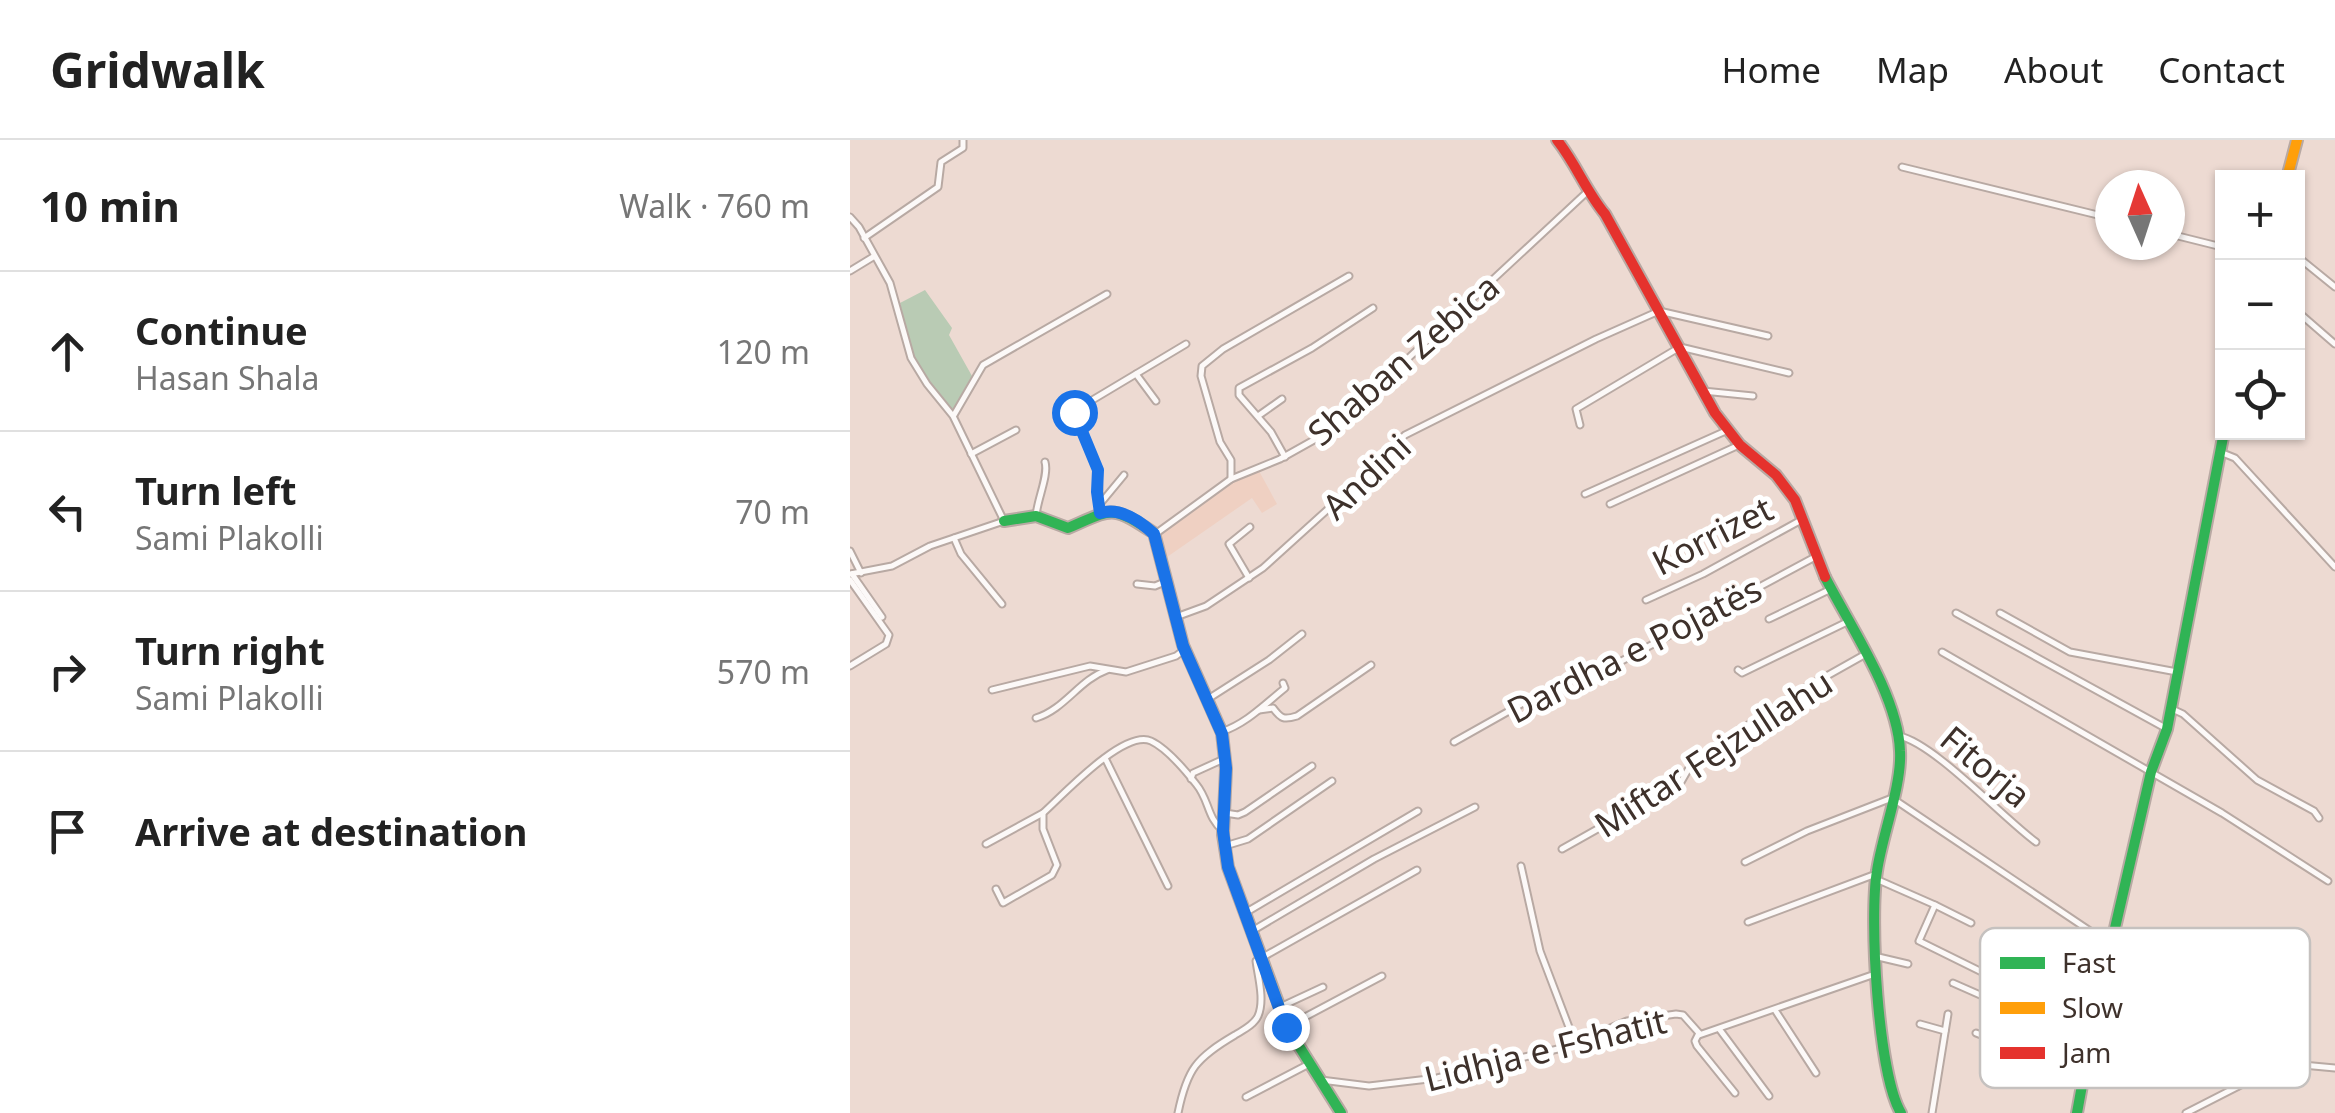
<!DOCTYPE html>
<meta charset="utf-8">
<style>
:root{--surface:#fff;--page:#f6f6f6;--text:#222;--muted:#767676;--line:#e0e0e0}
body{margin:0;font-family:"Noto Sans",sans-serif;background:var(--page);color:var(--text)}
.controls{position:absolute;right:30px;top:30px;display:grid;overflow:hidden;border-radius:0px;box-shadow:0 2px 8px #0004}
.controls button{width:90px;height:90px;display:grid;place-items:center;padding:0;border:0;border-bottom:2px solid var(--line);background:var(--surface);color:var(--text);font:50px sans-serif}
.compass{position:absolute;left:1245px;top:30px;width:90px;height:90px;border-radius:50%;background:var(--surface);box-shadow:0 2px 8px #0004;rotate:357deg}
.stop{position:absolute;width:30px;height:30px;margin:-22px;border:8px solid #1a73e8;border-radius:50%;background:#fff}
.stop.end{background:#1a73e8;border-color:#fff;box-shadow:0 2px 10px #0008}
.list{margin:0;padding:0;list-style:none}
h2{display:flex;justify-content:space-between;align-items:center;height:130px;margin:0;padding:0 40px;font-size:42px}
h2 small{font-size:32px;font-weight:400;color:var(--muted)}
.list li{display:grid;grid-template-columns:65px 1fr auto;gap:30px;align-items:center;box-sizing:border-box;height:160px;padding:0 40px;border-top:2px solid var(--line)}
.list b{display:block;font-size:38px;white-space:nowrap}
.list p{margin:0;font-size:32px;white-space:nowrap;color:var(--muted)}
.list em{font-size:32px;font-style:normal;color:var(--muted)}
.icon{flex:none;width:55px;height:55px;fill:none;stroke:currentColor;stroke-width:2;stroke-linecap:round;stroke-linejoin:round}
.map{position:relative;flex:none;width:1485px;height:973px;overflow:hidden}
header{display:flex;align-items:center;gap:60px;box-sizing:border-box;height:140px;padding:0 50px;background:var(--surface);border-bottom:2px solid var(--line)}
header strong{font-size:48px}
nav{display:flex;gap:55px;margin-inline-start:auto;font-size:35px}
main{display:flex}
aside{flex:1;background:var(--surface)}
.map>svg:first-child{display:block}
.built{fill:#efd0c2}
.green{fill:#b9cbb4}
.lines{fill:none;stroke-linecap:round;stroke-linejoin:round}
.street-casing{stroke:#b8a9a3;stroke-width:9}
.fast-casing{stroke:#b8a9a3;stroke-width:14}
.slow-casing{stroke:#b8a9a3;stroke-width:14}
.jam-casing{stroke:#b8a9a3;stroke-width:14}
.street{stroke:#fcf9f8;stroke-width:5}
.fast{stroke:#30b455;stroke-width:10}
.slow{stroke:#ff9f0a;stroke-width:10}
.jam{stroke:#e5322d;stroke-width:10}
.route{stroke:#1a73e8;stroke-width:12}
.labels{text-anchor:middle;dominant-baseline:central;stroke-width:10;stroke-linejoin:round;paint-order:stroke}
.street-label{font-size:35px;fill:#3e312b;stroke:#fff}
.key{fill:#fff;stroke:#c5c1bf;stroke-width:2.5}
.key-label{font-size:28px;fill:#3e312b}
</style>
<header>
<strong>Gridwalk</strong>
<nav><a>Home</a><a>Map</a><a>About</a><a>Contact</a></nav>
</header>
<main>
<aside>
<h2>10 min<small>Walk · 760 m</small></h2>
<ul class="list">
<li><svg class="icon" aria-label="ahead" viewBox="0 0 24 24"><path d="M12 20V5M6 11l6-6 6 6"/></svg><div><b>Continue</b><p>Hasan Shala</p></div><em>120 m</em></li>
<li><svg class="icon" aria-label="left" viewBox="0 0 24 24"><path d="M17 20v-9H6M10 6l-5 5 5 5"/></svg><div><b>Turn left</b><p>Sami Plakolli</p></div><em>70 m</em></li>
<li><svg class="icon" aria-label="right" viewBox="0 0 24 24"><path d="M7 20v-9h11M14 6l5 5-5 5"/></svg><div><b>Turn right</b><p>Sami Plakolli</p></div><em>570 m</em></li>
<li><svg class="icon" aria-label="arrive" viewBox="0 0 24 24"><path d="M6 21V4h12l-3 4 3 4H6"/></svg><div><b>Arrive at destination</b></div></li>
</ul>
</aside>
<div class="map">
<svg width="1485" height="973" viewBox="0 0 1485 973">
<rect width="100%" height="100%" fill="#eddad2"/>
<polygon class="built" points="409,331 427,364 412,373 402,358 317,417 310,394 380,344"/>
<path class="green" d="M75,150L102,188L99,195L122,236L103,269C69,250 58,198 50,163Z"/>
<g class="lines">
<defs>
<g id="street">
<polyline points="1052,27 1260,78"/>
<polyline points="0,77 9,87 40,143 61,218 77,244 103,276 154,381 80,406 42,426 0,434"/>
<polyline points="1320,94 1372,107"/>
<polyline points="14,98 88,47 91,22 113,8 113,0"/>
<polyline points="1448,117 1485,147"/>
<polyline points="0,131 23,117"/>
<polyline points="1448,172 1485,204"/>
<polyline points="286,234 306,261"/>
<polyline points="853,251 903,256"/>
<polyline points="104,275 133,225 257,154"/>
<polyline points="408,276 432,259"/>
<polyline points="730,285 726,269 830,207 939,233"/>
<polyline points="1370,312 1385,318 1485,427"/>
<polyline points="121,314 166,290"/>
<polyline points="435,317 421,292 389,255 389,248 462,208 523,168"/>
<polyline points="381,339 381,320 370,302 351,236 352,226 373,209 499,136"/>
<polyline points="735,354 878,290"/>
<polyline points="250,364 274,335"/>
<polyline points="760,364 889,305"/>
<polyline points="250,373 248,330 224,271 336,204"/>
<path d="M186,376C187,360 199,335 195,322"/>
<polyline points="304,395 381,339 430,319 480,291 737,52"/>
<polyline points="104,398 111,414 152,464"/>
<polyline points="0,411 11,433"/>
<polyline points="2,434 32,477"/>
<polyline points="399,438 379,404 400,387"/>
<polyline points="0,440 39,495 36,504 0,526"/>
<polyline points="287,444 305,446 317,441"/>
<polyline points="796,460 853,434 953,379"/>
<polyline points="1106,473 1317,589"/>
<polyline points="1150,473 1220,512 1327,532"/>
<polyline points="326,477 356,466 413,428 498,351 555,295 746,199 809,171 918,196"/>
<polyline points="919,479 981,449"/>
<polyline points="1092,512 1372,673 1478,741"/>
<polyline points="888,530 892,533 997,482"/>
<polyline points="142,550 240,526 276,532 326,516 335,509"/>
<polyline points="358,559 419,520 452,494"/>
<polyline points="1320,568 1333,574 1407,640 1464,671 1469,678"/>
<path d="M409,570L423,568C431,579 434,580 447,576L521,525"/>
<path d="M186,578C215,569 229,540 257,530"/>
<path d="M371,592C396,584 415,564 435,548L433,543"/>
<path d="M1049,596C1084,603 1153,678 1186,702"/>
<polyline points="604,602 700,548 766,524 965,417"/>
<polyline points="255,618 318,746"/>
<polyline points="341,639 343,633 376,618"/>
<polyline points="375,673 388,675 395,672 462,626"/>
<polyline points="136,704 193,673"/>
<polyline points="375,706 398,699 482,641"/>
<polyline points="712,709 831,642 843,621 950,551 1014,515"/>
<polyline points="895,722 957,691 1042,658 1255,801 1353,839 1360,839 1377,800"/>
<polyline points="671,726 690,811 725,903"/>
<polyline points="1026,739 1085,765"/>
<path d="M146,749L153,763L202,735L207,725L193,689V673C213,655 274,589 301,601C318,609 335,630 346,644C360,661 356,676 373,691"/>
<polyline points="395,773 568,671"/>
<polyline points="898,782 1026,734"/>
<polyline points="1121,783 1085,765 1069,801 1150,841 1244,879"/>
<polyline points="402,791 524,719 625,667"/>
<polyline points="1024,816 1058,824"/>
<polyline points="1255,834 1283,843"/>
<polyline points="1103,843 1239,903"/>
<polyline points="1250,854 1336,881"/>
<polyline points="430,867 473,847"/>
<polyline points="925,870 966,933"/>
<polyline points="1070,884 1095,891"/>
<polyline points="438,886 532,836"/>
<polyline points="1243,887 1367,925"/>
<polyline points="870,890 919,956"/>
<polyline points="1126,893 1234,935"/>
<polyline points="849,895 1025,834"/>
<polyline points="471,940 519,946 587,938 716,907 777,881 826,874 833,875 849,893 845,901 847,906 885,953"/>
<polyline points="1388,946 1386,941 1445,843"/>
<polyline points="396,957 459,924"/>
<path d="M328,973C337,929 346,918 385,895C393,890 404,885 408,876C415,860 408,837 406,821L567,730"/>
<polyline points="1082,973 1098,874"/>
<polyline points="1336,973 1424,928 1442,924 1485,928"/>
</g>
<g id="fast">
<path d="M154,381L186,376L218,388C264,368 261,365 304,393L333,505L372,593L376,629L373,695L378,727L437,887L491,973"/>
<path d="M975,437C1000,486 1048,556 1050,611C1052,645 1032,696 1027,731C1019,778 1028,935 1051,973"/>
<polyline points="1227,973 1244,879 1301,632 1317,589 1374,292"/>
</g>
<polyline id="slow" points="1437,38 1447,0"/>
<path id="jam" d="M707,0C726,24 736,51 755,74L865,273L890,305L926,335L945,360L975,437"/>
</defs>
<use href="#street" class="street-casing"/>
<use href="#fast" class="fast-casing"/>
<use href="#slow" class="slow-casing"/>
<use href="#jam" class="jam-casing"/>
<use href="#street" class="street"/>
<use href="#fast" class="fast"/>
<use href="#slow" class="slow"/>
<use href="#jam" class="jam"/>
</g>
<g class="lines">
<path class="route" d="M224,272L248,330L247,352L250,373C270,367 290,381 304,394L333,506L372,594L376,628L373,691L378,727L436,887"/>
</g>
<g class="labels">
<g class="street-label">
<text transform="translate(553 219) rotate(-41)">Shaban Zebica</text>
<text transform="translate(516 336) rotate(-43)">Andini</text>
<text transform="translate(862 395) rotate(-27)">Korrizet</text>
<text transform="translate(784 509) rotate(-27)">Dardha e Pojatës</text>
<text transform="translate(863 613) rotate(-33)">Miftar Fejzullahu</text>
<text transform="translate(1136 626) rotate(40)">Fitorja</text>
<text transform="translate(695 909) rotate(-14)">Lidhja e Fshatit</text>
</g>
</g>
<rect x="1130" y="788" width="330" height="160" rx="15" class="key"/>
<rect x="1150" y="817" width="45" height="12" fill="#30b455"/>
<rect x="1150" y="862" width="45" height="12" fill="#ff9f0a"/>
<rect x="1150" y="907" width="45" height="12" fill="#e5322d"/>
<g class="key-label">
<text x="1212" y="833">Fast</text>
<text x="1212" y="878">Slow</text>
<text x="1212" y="923">Jam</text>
</g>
</svg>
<div class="controls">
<button>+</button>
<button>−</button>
<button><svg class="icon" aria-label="locate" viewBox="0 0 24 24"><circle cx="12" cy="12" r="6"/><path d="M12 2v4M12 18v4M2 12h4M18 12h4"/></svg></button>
</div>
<svg class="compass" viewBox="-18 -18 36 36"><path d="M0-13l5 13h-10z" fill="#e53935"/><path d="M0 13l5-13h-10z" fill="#767676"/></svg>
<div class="stop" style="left:224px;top:272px"></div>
<div class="stop end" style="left:436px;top:887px"></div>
</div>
</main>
